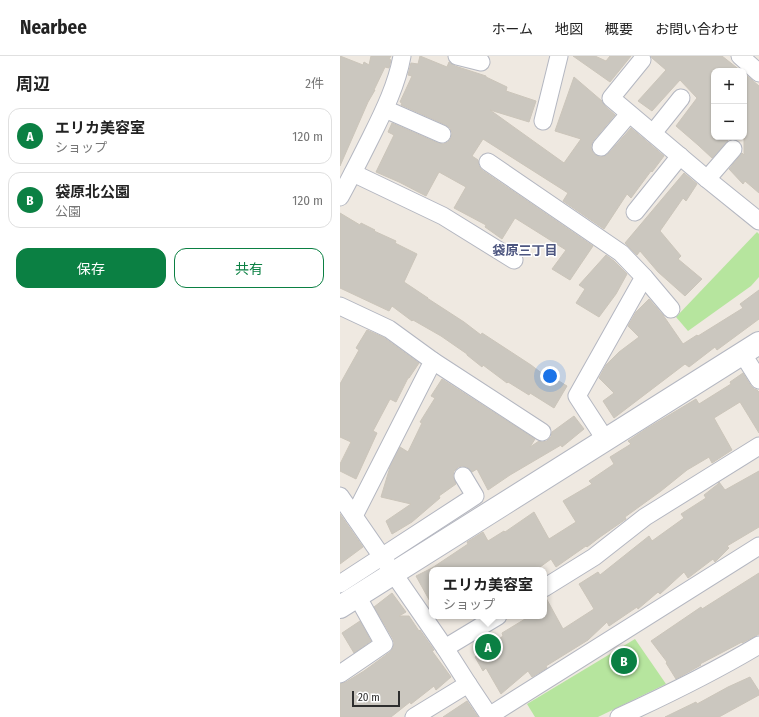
<!DOCTYPE html>
<html lang="ja">
<meta charset="utf-8">
<style>
:root{--surface:#fff;--page:#f2f2f2;--text:#222;--muted:#767676;--line:#e0e0e0;--accent:#0b8043}
body{margin:0;font-family:"Fira Sans Condensed","Noto Sans JP",sans-serif;background:var(--page);color:var(--text)}
.controls{position:absolute;right:12px;top:12px;display:grid;overflow:hidden;border-radius:8px;box-shadow:0 1px 3px #0004}
.controls button{width:36px;height:36px;display:grid;place-items:center;padding:0;border:0;border-bottom:1px solid var(--line);background:var(--surface);color:var(--text);font:20px sans-serif}
.scale{position:absolute;left:12px;bottom:10px;width:48px;box-sizing:border-box;padding-left:4px;border:2px solid #2e2e2e;border-top:0;font-size:11px;line-height:14px;white-space:nowrap;color:#2e2e2e;-webkit-text-stroke:3px #fff;paint-order:stroke}
.you{position:absolute;left:210px;top:320px;width:14px;height:14px;margin:-10px;border:3px solid #fff;border-radius:50%;background:#1a73e8;box-shadow:0 0 0 6px #1a73e833}
.badge{display:grid;place-items:center;width:26px;height:26px;border-radius:50%;background:var(--accent);color:#fff;font-size:13px;font-weight:700}
.pin{position:absolute;translate:-50% -50%;border:2px solid #fff;box-shadow:0 1px 4px #0006}
.popup{position:absolute;left:89px;top:511px;width:118px;height:52px;box-sizing:border-box;display:grid;place-content:center;border-radius:8px;background:var(--surface);filter:drop-shadow(0 1px 3px #0005);font-size:13px;white-space:nowrap;color:var(--muted)}
.popup b{font-size:15px;color:var(--text)}
.popup::after{content:'';position:absolute;left:50%;top:100%;margin-left:-8px;border:8px solid transparent;border-top-color:var(--surface)}
.list{margin:0;padding:0;list-style:none}
h2{display:flex;justify-content:space-between;align-items:center;height:52px;margin:0;padding:0 16px;font-size:17px}
h2 small{font-size:13px;font-weight:400;color:var(--muted)}
.list li{display:grid;grid-template-columns:26px 1fr auto;gap:12px;align-items:center;box-sizing:border-box;height:56px;margin:0 8px 8px;padding:0 8px;border:1px solid var(--line);border-radius:12px}
.list b{display:block;font-size:15px;white-space:nowrap}
.list p{margin:0;font-size:13px;white-space:nowrap;color:var(--muted)}
.list em{font-size:13px;font-style:normal;color:var(--muted)}
.actions{display:flex;gap:8px;padding:12px 16px}
.actions a{flex:1;padding:9px 0;border:1px solid var(--accent);border-radius:12px;text-align:center;font-size:14px;color:var(--accent)}
.actions .main{background:var(--accent);color:#fff}
.map{position:relative;flex:none;width:419px;height:661px;overflow:hidden}
header{display:flex;align-items:center;gap:24px;box-sizing:border-box;height:56px;padding:0 20px;background:var(--surface);border-bottom:1px solid var(--line)}
header strong{font-size:19px}
nav{display:flex;gap:22px;margin-inline-start:auto;font-size:14px}
main{display:flex}
aside{flex:1;background:var(--surface)}
.map>svg:first-child{display:block}
.green{fill:#b6e59e}
.building{fill:#cbc7bf;stroke:#cbc5ba}
.lines{fill:none;stroke-linecap:round;stroke-linejoin:round}
.minor-casing{stroke:#b4b7c1;stroke-width:19}
.tertiary-casing{stroke:#b4b7c1;stroke-width:24}
.minor{stroke:#fff;stroke-width:17}
.tertiary{stroke:#fff;stroke-width:22}
.labels{text-anchor:middle;dominant-baseline:central;stroke-width:3;stroke-linejoin:round;paint-order:stroke}
.neighbourhood-label{font-size:13px;font-weight:bold;fill:#4d5680;stroke:#fff}
</style>
<header>
<strong>Nearbee</strong>
<nav><a>ホーム</a><a>地図</a><a>概要</a><a>お問い合わせ</a></nav>
</header>
<main>
<aside>
<h2>周辺<small>2件</small></h2>
<ul class="list">
<li><span class="badge">A</span><div><b>エリカ美容室</b><p>ショップ</p></div><em>120 m</em></li>
<li><span class="badge">B</span><div><b>袋原北公園</b><p>公園</p></div><em>120 m</em></li>
</ul>
<div class="actions"><a class="main">保存</a><a>共有</a></div>
</aside>
<div class="map">
<svg width="419" height="661" viewBox="0 0 419 661">
<rect width="100%" height="100%" fill="#efe9e1"/>
<g class="green">
<polygon points="417,176 419,178 419,221 411,230 348,275 336,261"/>
<polygon points="295,583 326,628 258,661 195,661 187,648"/>
</g>
<g class="building">
<polygon points="0,0 23,9 24,6 29,9 31,0 51,0 49,3 51,4 49,12 45,11 34,34 35,34 28,46 0,110"/>
<polygon points="80,0 107,11 109,6 115,10 146,20 146,21 167,31 166,35 196,45 189,66 150,54 224,107 241,83 215,75 234,21 262,45 265,50 275,59 253,85 251,90 252,94 254,98 260,101 265,100 268,98 291,72 324,100 312,116 311,115 291,142 287,138 264,173 223,145 228,137 143,83 132,100 138,104 139,110 142,114 253,190 230,224 212,213 226,194 175,162 162,183 145,171 146,169 114,152 126,131 99,116 86,140 59,126 36,116 54,79 48,76 52,67 98,87 103,88 108,86 111,82 112,77 110,72 106,69 61,49 62,47 60,46 72,20 68,19 71,7 78,8"/>
<polygon points="233,0 255,0 266,5 270,0 291,0 270,26"/>
<polygon points="311,0 382,0 401,15 374,15 374,81 383,81 388,85 372,102 358,89 336,70 357,42 340,24 312,55 298,45 326,14 312,2"/>
<polygon points="404,17 419,30 419,137 405,125 403,128 389,113 402,97 404,99"/>
<polygon points="344,117 357,128 346,145 343,142 320,175 341,200 338,203 362,223 345,240 318,216 300,195 297,199 285,187"/>
<polygon points="0,157 20,169 21,167 35,174 34,175 56,185 55,187 77,198 64,226 88,242 87,242 124,266 141,279 142,277 191,309 212,325 214,322 227,330 214,352 190,337 189,339 168,326 167,327 143,309 142,311 127,299 127,298 101,280 73,264 72,265 52,250 49,255 0,232"/>
<polygon points="266,199 274,205 287,218 276,238 259,261 236,247 245,233 239,229"/>
<polygon points="419,234 419,263 377,294 375,291 349,311 345,308 274,362 263,345 274,337 259,322 266,309 279,296 299,281 288,270 296,256 309,243 323,259 343,288 357,279 358,280 403,252 400,248"/>
<polygon points="27,274 43,281 79,307 69,322 68,322 56,346 50,343 33,375 37,377 16,423 0,415 0,408 11,386 0,381 0,328 19,294 16,292"/>
<polygon points="403,317 411,330 414,333 417,334 419,336 419,377 400,346 374,362 392,394 372,407 369,401 347,414 321,435 285,461 286,463 260,481 247,491 246,490 216,511 211,503 196,514 92,514 92,549 76,520 92,512 128,488 127,486 143,476 148,485 164,475 165,476 194,456 209,483 236,466 223,445 252,428 249,425 274,408 270,401 291,388 288,385 306,373 356,343 359,348 391,328 390,326"/>
<polygon points="102,323 195,383 190,391 199,385 202,386 207,385 211,381 212,376 234,360 244,373 222,391 221,389 170,419 148,434 137,413 132,416 127,411 122,410 118,411 114,415 113,420 116,428 99,440 100,442 72,466 52,478 46,465 71,448 41,441 50,411 60,391 68,396 82,367 80,366 95,342 91,340"/>
<polygon points="419,415 419,471 387,490 389,492 375,506 373,503 348,522 344,516 320,538 318,536 298,553 297,551 269,570 267,566 248,584 206,610 207,612 192,621 188,615 161,638 146,612 143,615 135,601 163,580 162,577 190,560 204,560 204,542 206,542 223,573 254,553 239,528 258,516 260,519 309,480 312,485 344,462 341,458 366,442 364,439 378,428 379,426 385,434"/>
<polygon points="0,458 23,491 0,508"/>
<polygon points="419,517 419,578 402,587 402,586 360,608 361,609 336,623 326,607 327,606 311,585 361,551 362,553"/>
<polygon points="52,537 66,556 59,560 69,560 79,575 80,574 94,594 92,595 111,621 96,634 94,630 71,648 70,646 51,661 0,661 0,628 6,626 24,615 50,596 53,592 54,587 53,583 34,551"/>
<polygon points="20,565 31,585 14,597 2,577"/>
<polygon points="410,621 419,635 419,639 379,661 325,661 356,646 357,648 388,631"/>
<polygon points="127,645 138,661 103,661"/>
</g>
<g class="lines">
<defs>
<g id="minor">
<polyline points="117,0 141,6"/>
<polyline points="400,0 419,17"/>
<polyline points="302,4 271,42 367,123 419,165"/>
<polyline points="45,53 102,78"/>
<polyline points="203,65 219,0"/>
<polyline points="313,77 341,42"/>
<polyline points="261,91 289,58"/>
<polyline points="148,106 281,197 304,221 237,340 265,383"/>
<polyline points="13,117 103,160 174,204"/>
<polyline points="367,123 393,93"/>
<path d="M0,141C11,121 21,101 31,81C44,55 57,28 62,0"/>
<polyline points="295,156 340,100"/>
<polyline points="304,221 331,253"/>
<polyline points="0,250 49,273 93,305 14,460"/>
<polyline points="402,297 419,324"/>
<polyline points="93,305 202,376"/>
<polyline points="0,440 105,592 128,628 150,661"/>
<polyline points="0,528 135,440 123,420"/>
<polyline points="204,532 254,501 305,461 419,390"/>
<polyline points="105,592 158,560"/>
<polyline points="0,618 44,588 17,540"/>
<polyline points="149,660 419,490"/>
<polyline points="74,661 128,628"/>
<path d="M279,661C327,639 374,616 419,589"/>
</g>
<polyline id="tertiary" points="0,551 419,287"/>
</defs>
<use href="#minor" class="minor-casing"/>
<use href="#tertiary" class="tertiary-casing"/>
<use href="#minor" class="minor"/>
<use href="#tertiary" class="tertiary"/>
</g>
<g class="labels">
<g class="neighbourhood-label">
<text x="185" y="194">袋原三丁目</text>
</g>
</g>
</svg>
<div class="controls">
<button>+</button>
<button>−</button>
</div>
<div class="scale">20 m</div>
<div class="you"></div>
<div class="pin badge" style="left:148px;top:591px">A</div>
<div class="popup"><b>エリカ美容室</b>ショップ</div>
<div class="pin badge" style="left:284px;top:605px">B</div>
</div>
</main>
